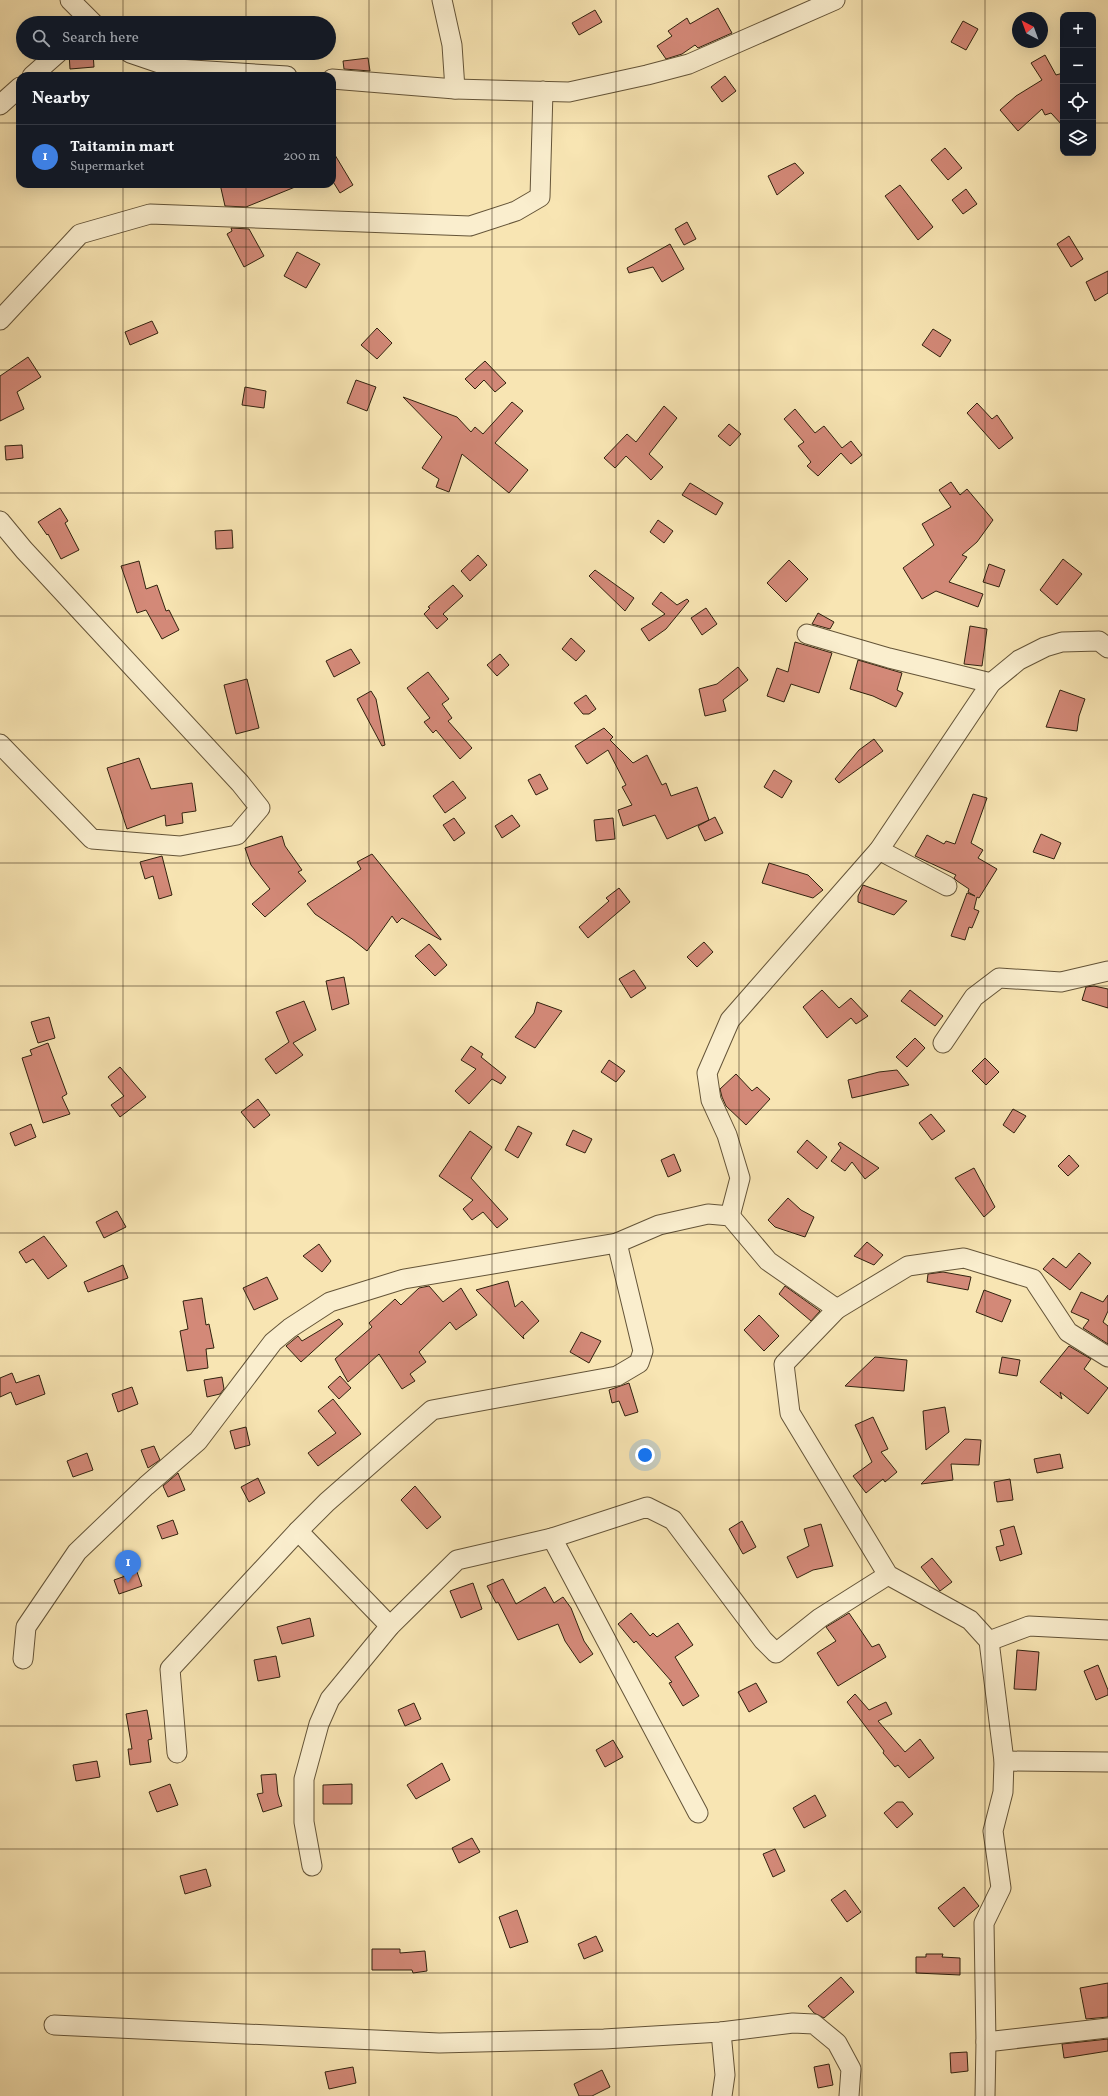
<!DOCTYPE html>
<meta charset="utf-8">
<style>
:root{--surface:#171b24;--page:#20242c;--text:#f1f3f6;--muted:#9ea1a6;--line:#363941;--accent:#c59692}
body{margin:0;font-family:Vollkorn,serif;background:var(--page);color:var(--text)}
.controls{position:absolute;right:12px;top:12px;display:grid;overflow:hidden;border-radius:8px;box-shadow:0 4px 16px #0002}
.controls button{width:36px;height:36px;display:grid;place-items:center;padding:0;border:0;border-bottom:1px solid var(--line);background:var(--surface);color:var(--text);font:20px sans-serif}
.compass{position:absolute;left:1012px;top:12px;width:36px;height:36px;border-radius:50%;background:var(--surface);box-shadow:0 4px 16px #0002;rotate:319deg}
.you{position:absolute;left:645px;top:1455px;width:14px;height:14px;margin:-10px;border:3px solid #fff;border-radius:50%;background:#1a73e8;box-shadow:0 0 0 6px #1a73e833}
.badge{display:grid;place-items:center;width:26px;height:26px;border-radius:50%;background:var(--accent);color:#fff;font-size:13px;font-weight:700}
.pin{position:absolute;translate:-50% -33px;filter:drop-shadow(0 1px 2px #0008)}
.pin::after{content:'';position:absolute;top:21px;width:14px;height:12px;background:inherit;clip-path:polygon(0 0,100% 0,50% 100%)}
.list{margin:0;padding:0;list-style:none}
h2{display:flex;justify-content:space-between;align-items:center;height:52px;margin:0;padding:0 16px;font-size:17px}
h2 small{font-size:13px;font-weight:400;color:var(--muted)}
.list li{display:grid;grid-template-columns:26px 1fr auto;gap:12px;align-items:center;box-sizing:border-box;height:64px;padding:0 16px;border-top:1px solid var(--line)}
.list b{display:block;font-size:15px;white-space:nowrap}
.list p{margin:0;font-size:13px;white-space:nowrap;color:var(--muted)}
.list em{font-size:13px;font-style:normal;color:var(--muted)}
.icon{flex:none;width:22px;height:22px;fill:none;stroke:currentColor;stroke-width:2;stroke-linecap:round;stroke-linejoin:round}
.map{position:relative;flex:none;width:1108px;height:2096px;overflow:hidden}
.search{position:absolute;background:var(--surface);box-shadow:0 4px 16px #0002;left:16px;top:16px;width:320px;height:44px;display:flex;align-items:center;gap:10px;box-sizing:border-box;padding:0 14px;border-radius:22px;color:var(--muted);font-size:15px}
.panel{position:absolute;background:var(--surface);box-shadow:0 4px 16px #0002;left:16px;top:72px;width:320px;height:116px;border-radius:12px}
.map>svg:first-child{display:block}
.building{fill:#d38978;stroke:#32230f}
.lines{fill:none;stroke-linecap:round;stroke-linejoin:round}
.minor-casing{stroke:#645438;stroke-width:21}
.minor{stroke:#faeece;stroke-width:19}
.grid{fill:none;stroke:#32230f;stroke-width:1;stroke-opacity:0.55}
</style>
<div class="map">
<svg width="1108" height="2096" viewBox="0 0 1108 2096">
<rect width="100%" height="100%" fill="#f8e5b3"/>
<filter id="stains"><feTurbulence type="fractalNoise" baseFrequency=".005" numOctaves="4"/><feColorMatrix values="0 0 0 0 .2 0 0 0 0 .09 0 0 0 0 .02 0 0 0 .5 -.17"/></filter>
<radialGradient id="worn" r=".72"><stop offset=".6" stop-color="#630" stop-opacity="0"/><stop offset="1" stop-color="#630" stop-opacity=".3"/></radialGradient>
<g class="building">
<polygon points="718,8 732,33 698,48 695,45 682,54 666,59 657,46 672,36 668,31 687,18 690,24"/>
<polygon points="595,10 602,22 579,35 572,23"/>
<polygon points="963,21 978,29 966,50 951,42"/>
<polygon points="69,53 93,53 94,67 70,69"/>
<polygon points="1045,55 1056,75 1063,73 1063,126 1051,113 1045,115 1042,109 1018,131 1000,110 1016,96 1042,80 1031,63"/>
<polygon points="368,58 370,71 344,69 343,61"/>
<polygon points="725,76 736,91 722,102 711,87"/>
<polygon points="945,148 962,168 948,180 931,160"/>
<polygon points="332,150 353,185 340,193 332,180"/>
<polygon points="795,163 804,173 777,195 768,176"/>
<polygon points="220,184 300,184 300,185 246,207 225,206"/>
<polygon points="900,185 933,227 918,240 885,196"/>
<polygon points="966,189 977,204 963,214 952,200"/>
<polygon points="687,222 696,239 684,245 675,229"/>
<polygon points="231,228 249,229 264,256 244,267 227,234 232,231"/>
<polygon points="1069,236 1083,259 1071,267 1057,244"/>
<polygon points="670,244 684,269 662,282 653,267 629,273 627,268"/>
<polygon points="297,252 320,264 306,288 284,276"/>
<polygon points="1108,271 1108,293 1095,301 1086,282"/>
<polygon points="152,321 158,333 130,345 125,332"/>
<polygon points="377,328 392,343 377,359 361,345"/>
<polygon points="933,329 951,340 940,357 922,345"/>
<polygon points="28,357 41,377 17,392 24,409 0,421 0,376"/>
<polygon points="485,361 506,383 495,392 484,380 475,389 465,379"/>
<polygon points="356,380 376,387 367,411 347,403"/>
<polygon points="245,387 266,391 264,408 242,405"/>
<polygon points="403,397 457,417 471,432 475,427 483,434 512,402 523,411 495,443 528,470 509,493 462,454 449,492 436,487 439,479 422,468 442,437"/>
<polygon points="977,403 992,419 997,415 1013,438 999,449 967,413"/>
<polygon points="664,406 677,418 649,454 663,467 651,480 626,456 615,468 604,458 627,434 636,442"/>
<polygon points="795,409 815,433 824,426 842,448 851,441 862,455 851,464 841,453 818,476 807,466 811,462 798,446 804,442 784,419"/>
<polygon points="729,424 741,434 730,446 718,436"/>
<polygon points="22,445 23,458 6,460 5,446"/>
<polygon points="951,482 960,495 967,489 993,520 977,542 962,555 967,557 949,582 983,594 978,607 936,591 922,599 903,568 934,545 922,524 951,507 939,490"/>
<polygon points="690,483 723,503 716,515 682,495"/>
<polygon points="60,508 68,521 65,523 79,550 61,559 48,534 47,535 38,522"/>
<polygon points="658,520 673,531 664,543 650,532"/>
<polygon points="232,530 233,548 216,549 215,531"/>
<polygon points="478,555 487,565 470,581 461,571"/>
<polygon points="1063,559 1082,574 1057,605 1040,590"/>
<polygon points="789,560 808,579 786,602 767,583"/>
<polygon points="139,561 146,589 157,585 166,611 169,610 179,630 162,639 146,610 137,613 121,566"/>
<polygon points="989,564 1005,570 999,587 983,582"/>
<polygon points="595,570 634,598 625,611 589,576"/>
<polygon points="453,585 463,596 443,614 448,619 437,629 424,614 430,608 428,607"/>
<polygon points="661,592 677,605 687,599 689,601 666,629 649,641 641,629 665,614 652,604"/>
<polygon points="706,608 717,624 702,635 691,618"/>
<polygon points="818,613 834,622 830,629 812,624"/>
<polygon points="970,626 987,629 982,666 964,664"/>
<polygon points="571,638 585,651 576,661 562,649"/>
<polygon points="795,642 832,653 819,693 791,684 784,702 767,696 777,668 788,672"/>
<polygon points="351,649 360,663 334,677 326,661"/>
<polygon points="500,654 509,665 497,676 487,665"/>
<polygon points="858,660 902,673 897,690 903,693 896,707 873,696 850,689"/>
<polygon points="738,667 748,680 723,700 726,711 705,716 699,689 717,684"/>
<polygon points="428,672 449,699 442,704 452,718 448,721 472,748 460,759 436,730 433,733 424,722 430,718 407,688"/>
<polygon points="247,679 259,728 236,734 224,685"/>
<polygon points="1060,690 1085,699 1079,716 1077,731 1046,727"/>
<polygon points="371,691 376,699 385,745 382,746 357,699"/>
<polygon points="586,695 596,709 589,714 583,714 574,703"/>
<polygon points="604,728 613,737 610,740 633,763 647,755 662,785 666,783 671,796 697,787 709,820 667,839 655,815 623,826 618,810 632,805 622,787 626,785 608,750 587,764 575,746"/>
<polygon points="874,739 883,751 839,783 835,779 859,750"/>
<polygon points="139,758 151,789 192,783 196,811 182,813 183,823 166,826 165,815 127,829 107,768"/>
<polygon points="774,770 792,781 782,798 764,787"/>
<polygon points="540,774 548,789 536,795 528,780"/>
<polygon points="453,781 466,798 445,813 433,796"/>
<polygon points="973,794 987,798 971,843 983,850 978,858 997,869 979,898 977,897 974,909 979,911 972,928 969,927 965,940 951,936 967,893 975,896 968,892 969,889 957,881 954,878 956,875 915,856 927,835 944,844 946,841 955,844"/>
<polygon points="512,815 520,826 502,838 495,826"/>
<polygon points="715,817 723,833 705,841 698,826"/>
<polygon points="454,818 465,833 454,841 443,825"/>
<polygon points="613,818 615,839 596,841 594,820"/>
<polygon points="1041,834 1061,843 1054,859 1033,852"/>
<polygon points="282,836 285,846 302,870 298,872 306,881 265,917 252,904 270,889 251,865 245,848"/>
<polygon points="372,854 441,939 441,940 402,918 397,923 392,916 367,951 352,939 315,914 307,904 361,869 357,862"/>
<polygon points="162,856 172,895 159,899 153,876 145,879 140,862"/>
<polygon points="769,863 808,875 823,890 813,898 762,883"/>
<polygon points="863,885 907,901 894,915 858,902 858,896"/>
<polygon points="619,888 630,902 588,938 579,927 609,901 606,898"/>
<polygon points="704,942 713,952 697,967 687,957"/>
<polygon points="429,944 447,965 435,976 415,956"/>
<polygon points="634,970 646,988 631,998 619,979"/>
<polygon points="344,977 349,1004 332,1010 326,981"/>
<polygon points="1094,986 1108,989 1108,1008 1082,1000 1086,987"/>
<polygon points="822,990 839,1008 851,998 868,1016 856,1024 851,1018 827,1038 803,1007"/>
<polygon points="910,990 943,1016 935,1026 901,1001"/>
<polygon points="304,1001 316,1030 293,1043 303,1055 276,1074 265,1059 289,1042 276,1012"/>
<polygon points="537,1002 562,1011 535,1048 515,1037 534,1013"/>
<polygon points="49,1017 55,1038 38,1043 31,1022"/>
<polygon points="915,1038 925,1048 907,1067 896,1057"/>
<polygon points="48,1043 67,1094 62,1097 70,1114 43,1123 22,1058 32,1055 30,1050"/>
<polygon points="471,1046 483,1054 481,1057 506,1077 501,1084 492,1079 469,1104 455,1091 476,1069 461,1060"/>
<polygon points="985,1058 999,1072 986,1085 972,1071"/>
<polygon points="609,1060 625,1071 616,1082 601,1072"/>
<polygon points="120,1067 146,1097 120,1117 111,1105 124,1096 108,1077"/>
<polygon points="897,1070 909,1085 852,1098 848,1080 879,1072"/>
<polygon points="736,1074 752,1091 757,1087 770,1099 746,1125 726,1106 722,1097 720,1089"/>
<polygon points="258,1099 270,1115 254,1128 241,1112"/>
<polygon points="1013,1109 1026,1116 1014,1133 1003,1125"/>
<polygon points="931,1114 945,1131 932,1140 919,1123"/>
<polygon points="31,1124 36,1137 15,1146 10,1133"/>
<polygon points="518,1126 532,1133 518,1158 505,1150"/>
<polygon points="573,1130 592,1139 585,1153 566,1145"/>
<polygon points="470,1131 492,1147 471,1178 508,1219 497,1228 483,1212 472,1220 463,1209 473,1200 439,1176"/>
<polygon points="807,1140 827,1157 817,1169 797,1152"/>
<polygon points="840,1142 879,1168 865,1179 852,1162 845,1171 831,1161 841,1148 838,1144"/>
<polygon points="674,1154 681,1171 668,1177 661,1160"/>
<polygon points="1069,1155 1079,1166 1068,1176 1058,1166"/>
<polygon points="974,1168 995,1207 984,1217 955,1178"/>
<polygon points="788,1198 801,1210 814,1217 805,1237 775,1227 768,1220"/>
<polygon points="117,1211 126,1227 104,1238 96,1222"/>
<polygon points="44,1236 67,1266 48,1279 33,1259 26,1263 19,1252"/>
<polygon points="867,1242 883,1255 874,1265 854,1256"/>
<polygon points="319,1244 331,1261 322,1272 303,1256"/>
<polygon points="1079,1253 1091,1263 1070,1290 1043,1269 1053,1258 1066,1268"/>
<polygon points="123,1265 128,1278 88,1292 84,1282"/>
<polygon points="943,1272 971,1277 968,1290 927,1282 928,1274"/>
<polygon points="267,1277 278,1299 254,1310 243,1288"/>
<polygon points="508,1281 515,1307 522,1301 539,1321 523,1336 524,1339 476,1290"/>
<polygon points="429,1286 443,1302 461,1288 477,1315 456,1330 450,1322 419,1352 426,1362 410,1374 415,1381 402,1389 379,1354 348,1382 335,1359 372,1327 369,1323 395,1299 401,1305 419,1288"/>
<polygon points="785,1286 820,1311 811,1321 779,1294"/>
<polygon points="984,1290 1011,1300 1002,1322 976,1312"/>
<polygon points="1081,1292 1103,1302 1108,1295 1108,1311 1103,1322 1108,1326 1108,1344 1083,1328 1089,1320 1071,1312"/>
<polygon points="202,1298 206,1325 209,1324 214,1348 206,1349 208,1368 187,1371 180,1331 188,1329 183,1301"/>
<polygon points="759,1315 779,1336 764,1351 744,1330"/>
<polygon points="339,1319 343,1324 301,1362 286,1346 298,1336 302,1341"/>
<polygon points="581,1332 601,1341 589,1363 570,1352"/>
<polygon points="1069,1346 1091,1359 1084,1369 1108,1388 1088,1414 1060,1392 1062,1399 1040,1382"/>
<polygon points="875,1357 907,1360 904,1391 845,1386"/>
<polygon points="1002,1357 1020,1360 1017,1376 999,1373"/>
<polygon points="12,1373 16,1383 39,1375 45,1394 16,1405 11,1392 0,1397 0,1378"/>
<polygon points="340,1376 351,1388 339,1399 328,1387"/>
<polygon points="222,1377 224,1389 220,1394 207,1397 204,1380"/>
<polygon points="629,1383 638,1412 625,1416 619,1401 612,1403 609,1390"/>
<polygon points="132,1387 138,1404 118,1412 112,1394"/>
<polygon points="333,1399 361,1434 318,1466 308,1453 336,1433 318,1411"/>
<polygon points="945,1407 949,1432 926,1450 923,1411"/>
<polygon points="873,1417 888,1449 881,1452 897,1472 885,1482 883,1479 866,1493 853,1476 872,1462 855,1425"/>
<polygon points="246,1427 250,1445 235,1449 230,1431"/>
<polygon points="965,1439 981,1440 979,1465 951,1464 953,1480 921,1484"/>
<polygon points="154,1446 160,1460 148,1468 141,1450"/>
<polygon points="87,1453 93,1470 73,1477 67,1461"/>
<polygon points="1060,1454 1063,1468 1037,1473 1034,1459"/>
<polygon points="178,1473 185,1490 168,1497 163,1486"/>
<polygon points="258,1478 265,1493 249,1502 241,1487"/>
<polygon points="1010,1479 1013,1500 997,1502 994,1482"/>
<polygon points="415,1486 441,1517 427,1529 401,1500"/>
<polygon points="173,1520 178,1534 162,1539 157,1526"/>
<polygon points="742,1521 756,1547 743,1554 729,1529"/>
<polygon points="821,1524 833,1566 813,1570 797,1578 787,1557 809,1546 804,1529"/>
<polygon points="1014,1526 1022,1554 1000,1561 996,1547 1004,1545 1000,1530"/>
<polygon points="932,1558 952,1582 940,1591 921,1567"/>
<polygon points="137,1572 142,1586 119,1594 114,1580"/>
<polygon points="503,1579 516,1604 545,1587 554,1603 563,1597 571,1608 584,1641 593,1654 580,1663 565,1641 558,1624 518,1640 498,1602 496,1603 487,1586"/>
<polygon points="473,1583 482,1609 461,1618 450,1591"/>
<polygon points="631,1613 650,1636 653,1633 657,1637 678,1623 693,1645 675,1657 699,1696 683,1706 669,1683 672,1682 636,1641 634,1643 618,1624"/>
<polygon points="849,1613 872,1647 879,1644 886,1657 838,1686 817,1653 836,1641 826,1627"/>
<polygon points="310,1618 314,1636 282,1644 277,1627"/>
<polygon points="1017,1650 1039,1652 1036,1690 1014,1689"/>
<polygon points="276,1656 280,1677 258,1681 254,1660"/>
<polygon points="1098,1665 1108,1690 1108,1695 1096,1700 1084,1671"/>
<polygon points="756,1683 767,1702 749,1712 738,1692"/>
<polygon points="855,1694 869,1710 886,1702 892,1714 878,1721 905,1752 920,1739 934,1758 909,1778 898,1765 895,1767 883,1753 884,1751 847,1702"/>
<polygon points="414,1703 421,1719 405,1726 398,1710"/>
<polygon points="147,1710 152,1739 148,1740 151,1762 130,1765 128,1749 132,1749 126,1714"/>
<polygon points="613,1740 623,1757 605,1767 596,1750"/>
<polygon points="97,1761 100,1777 76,1781 73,1765"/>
<polygon points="442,1763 450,1780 416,1799 407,1785"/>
<polygon points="276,1774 278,1794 282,1806 263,1812 257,1794 263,1793 261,1775"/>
<polygon points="170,1784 178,1805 157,1812 149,1792"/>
<polygon points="352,1784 352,1804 323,1804 323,1785"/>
<polygon points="815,1795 826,1816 804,1828 793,1808"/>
<polygon points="897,1802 903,1802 913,1814 897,1828 884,1813"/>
<polygon points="472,1838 480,1852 459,1863 452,1848"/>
<polygon points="775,1849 785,1871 773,1877 763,1854"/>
<polygon points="206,1869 211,1886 185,1894 180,1876"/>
<polygon points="964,1887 979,1906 954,1927 938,1908"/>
<polygon points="845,1890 861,1912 847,1922 831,1900"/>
<polygon points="517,1910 528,1942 510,1948 499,1917"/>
<polygon points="596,1936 603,1951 584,1959 578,1944"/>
<polygon points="372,1949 400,1949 400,1953 425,1951 427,1971 413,1973 412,1970 372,1970"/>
<polygon points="926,1954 943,1954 942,1957 960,1958 960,1975 916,1973 916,1957 926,1957"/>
<polygon points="841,1977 854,1992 824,2018 814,2013 808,2006"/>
<polygon points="1108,1983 1108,2017 1086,2019 1080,1988"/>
<polygon points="1108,2039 1108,2051 1064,2058 1062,2044"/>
<polygon points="967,2052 968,2071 951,2073 950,2053"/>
<polygon points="829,2064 833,2085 818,2088 814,2067"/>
<polygon points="353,2067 356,2083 329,2089 325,2072"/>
<polygon points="602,2070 610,2087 592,2096 579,2096 574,2084"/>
</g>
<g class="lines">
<defs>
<g id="minor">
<polyline points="70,0 93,23"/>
<polyline points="442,0 452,45 455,89"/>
<polyline points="130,53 177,69 287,76"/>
<polyline points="32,76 58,53"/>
<polyline points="332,79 455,89 569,92 647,75 689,64 835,0"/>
<polyline points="0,105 20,87"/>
<polyline points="0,320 80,234 150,214 470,226 516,211 540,197 543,91"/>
<polyline points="0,521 24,550 240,783 260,808 237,835 180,846 92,839 0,744"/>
<polyline points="807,634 889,658 991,683"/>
<polyline points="879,850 947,886"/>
<polyline points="943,1043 974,997 999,978 1061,982 1108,971"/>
<polyline points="730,1216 740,1178 727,1135 711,1100 707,1073 730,1020 879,850 991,683 1019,660 1045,647 1062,642 1099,641 1108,648"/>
<polyline points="298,1531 390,1626"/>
<polyline points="552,1538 698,1813"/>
<polyline points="989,1641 1029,1626 1108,1630"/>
<polyline points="23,1659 26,1627 77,1552 146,1486 198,1441 273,1342 290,1328 330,1302 404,1279 617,1243 659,1225 708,1214 730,1216 768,1261 837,1309"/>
<polyline points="177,1753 170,1669 298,1531 327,1502 432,1410 617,1376 639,1363 643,1351 617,1243"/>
<polyline points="1004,1761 1108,1762"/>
<polyline points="312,1866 304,1822 304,1779 319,1724 330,1699 390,1626 457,1560 552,1538 647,1507 673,1520 763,1640 776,1653 820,1618 888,1575"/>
<polyline points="54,2025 439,2043 604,2039 721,2032 793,2023 814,2024 837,2043 851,2069 849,2096"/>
<polyline points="721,2032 725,2075 722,2096"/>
<polyline points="986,2042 1108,2028"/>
<polyline points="985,2096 986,2042 984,1923 1001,1888 993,1831 1003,1792 1004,1761 989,1641 970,1620 888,1575 790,1413 784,1364 837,1309 908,1266 964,1258 1033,1279 1068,1332 1108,1357"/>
</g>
</defs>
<use href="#minor" class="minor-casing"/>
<use href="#minor" class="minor"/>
</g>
<path class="grid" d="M123,0V23M246,0V23M369,0V2096M492,0V2096M616,0V2096M739,0V2096M862,0V2096M985,0V2096M123,53V76M246,53V76M0,123H20M332,123H1063M1093,123H1108M123,184V2096M246,184V2096M0,247H1108M0,370H1108M0,493H1108M0,616H1108M0,740H1108M0,863H1108M0,986H1108M0,1110H1108M0,1233H1108M0,1356H1108M0,1480H1108M0,1603H1108M0,1726H1108M0,1849H1108M0,1973H1108"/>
<rect width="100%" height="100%" filter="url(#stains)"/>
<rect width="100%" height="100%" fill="url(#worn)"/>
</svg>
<div class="controls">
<button>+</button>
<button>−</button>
<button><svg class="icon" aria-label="locate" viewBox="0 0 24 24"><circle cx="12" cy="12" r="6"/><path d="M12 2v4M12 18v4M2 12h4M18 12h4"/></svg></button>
<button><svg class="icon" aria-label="layers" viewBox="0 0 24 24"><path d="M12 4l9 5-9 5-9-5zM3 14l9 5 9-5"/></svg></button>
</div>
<svg class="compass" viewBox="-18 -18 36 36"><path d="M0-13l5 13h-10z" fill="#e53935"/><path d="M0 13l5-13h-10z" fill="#9ea1a6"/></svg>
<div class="you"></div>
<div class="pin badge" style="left:128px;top:1583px;background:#3f7fe0">1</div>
<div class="search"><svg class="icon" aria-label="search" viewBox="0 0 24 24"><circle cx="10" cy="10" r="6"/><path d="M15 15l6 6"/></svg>Search here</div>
<section class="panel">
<h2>Nearby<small></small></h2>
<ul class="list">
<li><span class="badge" style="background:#3f7fe0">1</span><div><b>Taitamin mart</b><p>Supermarket</p></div><em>200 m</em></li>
</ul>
</section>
</div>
